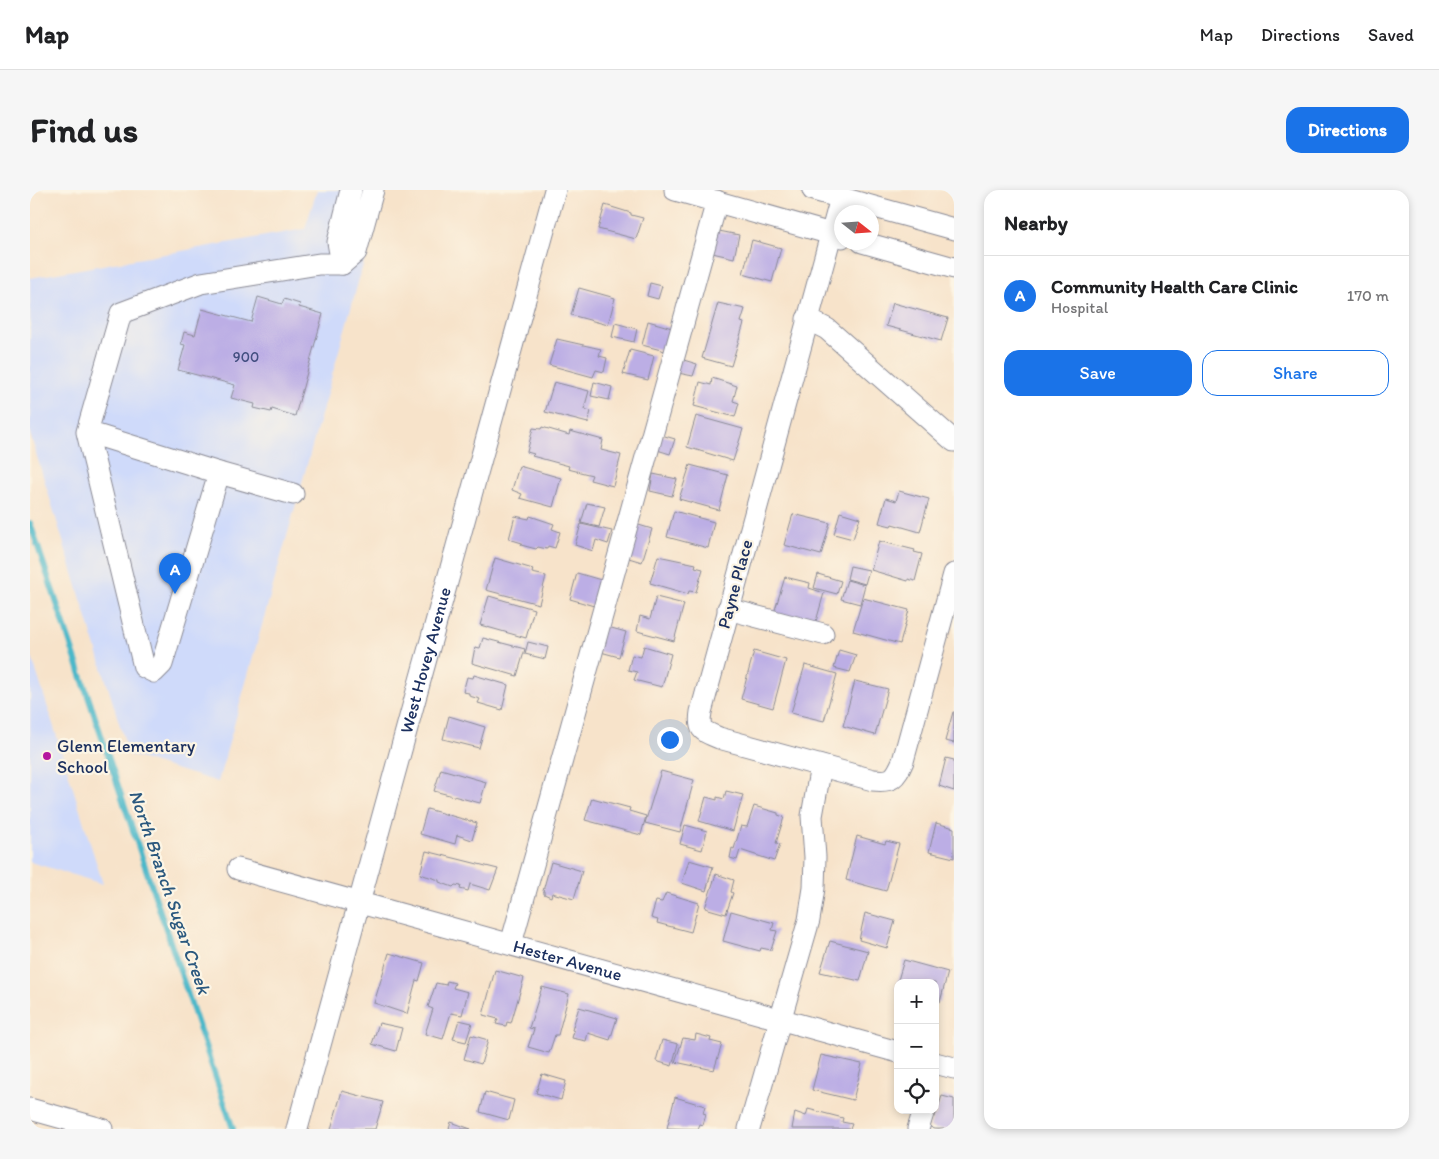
<!DOCTYPE html>
<meta charset="utf-8">
<style>
:root{--surface:#fff;--page:#f6f6f6;--text:#202124;--muted:#757577;--line:#e0e0e0;--accent:#1a73e8}
body{margin:0;font-family:Itim,sans-serif;background:var(--page);color:var(--text)}
.controls{position:absolute;right:15px;bottom:15px;display:grid;overflow:hidden;border-radius:10px;box-shadow:0 2px 8px #0003}
.controls button{width:45px;height:45px;display:grid;place-items:center;padding:0;border:0;border-bottom:1px solid var(--line);background:var(--surface);color:var(--text);font:25px sans-serif}
.compass{position:absolute;left:804px;top:15px;width:45px;height:45px;border-radius:50%;background:var(--surface);box-shadow:0 2px 8px #0003;rotate:107deg}
.you{position:absolute;left:639px;top:549px;width:18px;height:18px;margin:-12px;border:4px solid #fff;border-radius:50%;background:#1a73e8;box-shadow:0 0 0 8px #1a73e833}
.badge{display:grid;place-items:center;width:32px;height:32px;border-radius:50%;background:var(--accent);color:#fff;font-size:16px;font-weight:700}
.pin{position:absolute;translate:-50% -41px;filter:drop-shadow(0 1px 2px #0008)}
.pin::after{content:'';position:absolute;top:26px;width:18px;height:15px;background:inherit;clip-path:polygon(0 0,100% 0,50% 100%)}
.list{margin:0;padding:0;list-style:none}
h2{display:flex;justify-content:space-between;align-items:center;height:65px;margin:0;padding:0 20px;font-size:21px}
h2 small{font-size:16px;font-weight:400;color:var(--muted)}
.list li{display:grid;grid-template-columns:32px 1fr auto;gap:15px;align-items:center;box-sizing:border-box;height:80px;padding:0 20px;border-top:1px solid var(--line)}
.list b{display:block;font-size:19px;white-space:nowrap}
.list p{margin:0;font-size:16px;white-space:nowrap;color:var(--muted)}
.list em{font-size:16px;font-style:normal;color:var(--muted)}
.actions{display:flex;gap:10px;padding:15px 20px}
.actions a{flex:1;padding:11px 0;border:1px solid var(--accent);border-radius:15px;text-align:center;font-size:18px;color:var(--accent)}
.actions .main{background:var(--accent);color:#fff}
.icon{flex:none;width:28px;height:28px;fill:none;stroke:currentColor;stroke-width:2;stroke-linecap:round;stroke-linejoin:round}
.map{position:relative;flex:none;width:924px;height:939px;overflow:hidden;border-radius:15px}
header{display:flex;align-items:center;gap:30px;box-sizing:border-box;height:70px;padding:0 25px;background:var(--surface);border-bottom:1px solid var(--line)}
header strong{font-size:24px}
nav{display:flex;gap:28px;margin-inline-start:auto;font-size:18px}
.intro{display:flex;align-items:center;justify-content:space-between;box-sizing:border-box;height:120px;padding:0 30px}
h1{margin:0;font-size:35px}
.button{padding:12px 22px;border-radius:15px;background:var(--accent);color:#fff;font-size:18px;font-weight:700}
main{display:flex;gap:30px;padding:0 30px}
aside{flex:1;background:var(--surface);border-radius:15px;box-shadow:0 2px 8px #0003}
.map>svg:first-child{display:block}
.built{fill:#cfdafa}
.lines{fill:none;stroke-linecap:round;stroke-linejoin:round}
.stream{stroke:#4cb8c9;stroke-width:6}
.building{fill:#bcaee5}
.minor-casing{stroke:#898994;stroke-width:23}
.minor{stroke:#fff;stroke-width:21}
.poi-dot{fill:#b5179e;stroke:#fcf5e5;stroke-width:2}
.labels{text-anchor:middle;dominant-baseline:central;stroke-width:4.5;stroke-linejoin:round;paint-order:stroke}
.number-label{font-size:15px;fill:#434f80}
.street-label{font-size:18px;fill:#1b2f5e;stroke:#fcf5e5}
.poi-label{font-size:18px;fill:#1b2f5e;stroke:#fcf5e5;text-anchor:start}
.water-label{font-size:19px;font-style:italic;fill:#2a587e;stroke:#fcf5e5}
</style>
<header>
<strong>Map</strong>
<nav><a>Map</a><a>Directions</a><a>Saved</a></nav>
</header>
<div class="intro"><h1>Find us</h1><a class="button">Directions</a></div>
<main>
<div class="map">
<svg width="924" height="939" viewBox="0 0 924 939">
<rect width="100%" height="100%" fill="#fcf5e5"/>
<filter id="ink" filterUnits="userSpaceOnUse"><feTurbulence type="fractalNoise" baseFrequency=".02" numOctaves="2"/><feDisplacementMap in="SourceGraphic" scale="10" xChannelSelector="R" yChannelSelector="G"/><feConvolveMatrix kernelMatrix="1 2 1 2 8 2 1 2 1" color-interpolation-filters="sRGB"/></filter>
<filter id="wash" filterUnits="userSpaceOnUse"><feTurbulence type="fractalNoise" baseFrequency=".0096" numOctaves="4" result="noise"/><feDisplacementMap in="SourceGraphic" scale="20" xChannelSelector="R" yChannelSelector="G"/><feGaussianBlur stdDeviation="1.12" result="paint"/><feColorMatrix in="noise" values="0 0 0 0 0 0 0 0 0 0 0 0 0 0 0 0 0 1.4 0 .05"/><feComposite in="paint" operator="in"/></filter>
<g filter="url(#wash)">
<rect width="100%" height="100%" fill="#f7e3ca"/>
<g class="built">
<polygon points="287,0 354,0 188,592 99,565 0,244 0,88 275,39"/>
<polygon points="0,461 73,694 0,672"/>
</g>
<g class="lines">
<polyline class="stream" points="0,333 203,939"/>
</g>
<g id="blocks">
<g class="building">
<polygon points="575,15 601,23 601,25 613,28 606,49 568,39"/>
<polygon points="684,40 709,45 704,68 678,62"/>
<polygon points="722,50 751,58 742,92 713,84"/>
<polygon points="620,93 632,96 628,109 617,106"/>
<polygon points="549,98 585,108 578,135 541,125"/>
<polygon points="228,107 252,114 254,109 270,114 269,117 293,124 265,226 242,219 241,222 224,218 225,214 201,208 205,195 148,180 155,155 151,154 154,142 165,145 172,119 221,132"/>
<polygon points="688,113 715,119 711,132 714,133 701,176 672,168"/>
<polygon points="863,113 918,128 911,151 856,136"/>
<polygon points="618,131 642,138 635,161 612,155"/>
<polygon points="585,133 607,139 604,152 582,147"/>
<polygon points="527,149 571,159 569,166 577,168 574,182 566,180 563,187 519,175"/>
<polygon points="600,160 624,166 618,190 593,184"/>
<polygon points="647,168 667,174 663,186 643,182"/>
<polygon points="682,188 707,196 703,211 709,213 705,227 664,216 670,192 681,195"/>
<polygon points="524,192 559,201 554,219 561,221 558,233 515,222"/>
<polygon points="564,192 582,197 579,210 561,206"/>
<polygon points="666,226 713,239 703,271 657,257"/>
<polygon points="512,237 539,245 540,241 573,250 571,260 591,265 583,296 560,290 562,285 538,279 539,276 502,266 504,264 497,262 503,238 511,239"/>
<polygon points="628,244 645,249 640,264 624,259"/>
<polygon points="660,275 698,285 689,320 649,309"/>
<polygon points="489,276 531,288 523,317 490,308 492,304 482,300"/>
<polygon points="623,284 647,289 642,306 620,301"/>
<polygon points="869,301 899,309 890,342 862,334 861,336 849,333 856,308 866,311"/>
<polygon points="557,313 575,317 569,337 551,333"/>
<polygon points="644,321 684,332 678,358 637,347"/>
<polygon points="810,322 830,328 823,349 804,344"/>
<polygon points="763,324 800,333 791,365 754,355"/>
<polygon points="485,326 499,329 500,326 524,334 522,339 530,342 525,358 518,356 517,359 508,357 506,359 491,355 492,353 479,349"/>
<polygon points="602,333 622,339 612,372 592,366"/>
<polygon points="551,334 582,341 578,354 566,350 563,361 545,355"/>
<polygon points="849,351 885,360 884,362 892,364 885,391 878,389 878,391 841,380"/>
<polygon points="628,366 666,374 665,377 673,379 666,402 659,401 658,404 620,393"/>
<polygon points="465,368 503,379 502,383 516,386 509,414 456,400"/>
<polygon points="820,376 839,380 835,394 817,389"/>
<polygon points="547,383 571,390 564,416 540,409"/>
<polygon points="788,384 811,391 807,404 784,398"/>
<polygon points="755,387 780,393 779,398 794,403 785,435 744,423"/>
<polygon points="817,390 835,395 830,414 811,409"/>
<polygon points="459,406 504,419 496,448 450,435"/>
<polygon points="626,407 654,414 644,451 607,441 610,426 620,429"/>
<polygon points="833,408 879,420 870,454 823,441"/>
<polygon points="574,436 596,442 589,467 567,461"/>
<polygon points="453,448 495,459 487,486 442,473 445,457 450,458"/>
<polygon points="498,452 518,457 515,469 495,464"/>
<polygon points="614,456 641,464 632,497 604,490 607,482 598,480 602,465 611,467"/>
<polygon points="809,460 826,465 820,482 804,478"/>
<polygon points="724,461 756,470 743,518 711,509"/>
<polygon points="775,475 807,484 794,531 761,523"/>
<polygon points="444,485 478,495 472,520 448,513 450,509 439,506 439,503 433,502 437,487 443,488"/>
<polygon points="825,491 858,499 845,545 813,536"/>
<polygon points="923,522 924,522 924,553 915,551"/>
<polygon points="419,526 455,537 449,558 413,549"/>
<polygon points="916,568 924,570 924,601 909,596"/>
<polygon points="411,579 456,592 450,613 404,601"/>
<polygon points="631,581 664,590 650,642 615,633"/>
<polygon points="696,601 713,605 703,641 669,631 676,607 687,610 687,607 694,609"/>
<polygon points="562,608 600,618 599,621 616,626 611,645 555,630"/>
<polygon points="724,616 748,623 748,625 754,627 746,653 750,654 744,671 710,660 707,670 700,668 702,658 704,659 711,636 717,637"/>
<polygon points="397,619 447,633 442,650 427,645 425,654 390,644"/>
<polygon points="906,633 924,638 924,668 899,662"/>
<polygon points="655,635 677,641 672,660 650,654"/>
<polygon points="827,646 855,654 856,651 869,654 856,701 816,690"/>
<polygon points="396,661 468,679 460,700 440,694 438,701 430,699 431,696 425,695 423,697 409,692 409,690 390,684"/>
<polygon points="659,670 683,677 676,701 652,693"/>
<polygon points="521,672 552,681 544,709 522,703 521,707 514,704 514,701 513,701"/>
<polygon points="686,684 704,690 701,702 703,703 696,724 675,718"/>
<polygon points="636,703 669,713 661,742 627,733 628,730 621,728 626,711 632,712"/>
<polygon points="701,721 744,733 742,740 747,741 741,760 731,758 730,761 693,751"/>
<polygon points="835,723 865,731 857,758 829,750"/>
<polygon points="800,751 838,761 830,791 790,782"/>
<polygon points="359,763 394,773 389,791 386,790 377,824 344,813"/>
<polygon points="874,770 918,782 910,812 905,811 905,793 868,793 868,801 865,800"/>
<polygon points="465,780 494,788 481,833 477,832 476,836 466,834 468,829 453,825"/>
<polygon points="417,791 425,793 423,798 438,802 432,825 421,823 413,849 395,844 403,819 398,817 406,793 416,795"/>
<polygon points="512,797 539,804 528,845 525,845 519,863 498,857 504,839 499,838"/>
<polygon points="549,817 587,828 580,850 558,843 556,851 542,848 544,841 542,840"/>
<polygon points="429,830 442,833 436,852 423,849"/>
<polygon points="349,833 372,838 366,861 342,854"/>
<polygon points="666,844 681,848 680,851 692,854 684,880 645,872 653,848 665,850"/>
<polygon points="441,845 458,850 451,874 434,869"/>
<polygon points="632,850 648,854 642,876 626,871"/>
<polygon points="791,865 832,874 823,910 782,900"/>
<polygon points="512,884 536,891 531,910 506,903"/>
<polygon points="312,901 353,912 345,939 301,939"/>
<polygon points="455,902 484,910 479,930 450,922"/>
<polygon points="912,906 924,909 924,939 905,939 900,937 903,926 905,927"/>
<polygon points="645,907 675,916 673,923 676,924 673,935 670,934 668,939 637,938"/>
<polygon points="778,919 813,928 812,932 822,934 820,939 762,939 765,922 776,926"/>
<polygon points="421,932 441,939 419,939"/>
</g>
</g>
</g>
<g filter="url(#ink)">
<use href="#blocks" fill-opacity="0" stroke="#898994" stroke-width="1"/>
<g class="lines">
<defs>
<g id="minor">
<polyline points="321,0 308,52 312,74 326,62 343,0"/>
<polyline points="645,0 812,47"/>
<polyline points="783,0 924,39"/>
<path d="M811,8L671,522C668,541 673,541 689,548L843,590C862,592 865,589 873,571L924,384"/>
<polyline points="832,52 924,78"/>
<polyline points="777,129 797,139 924,251"/>
<polyline points="57,242 189,283 132,474 124,482 114,477 57,242 91,123 171,93 289,74 312,74"/>
<polyline points="189,283 263,304"/>
<polyline points="698,419 793,444"/>
<path id="s1" d="M208,679L868,862"/>
<polyline points="481,754 687,11"/>
<polyline points="905,873 924,878"/>
<polyline points="0,919 72,939"/>
<path id="s2" d="M267,939C354,626 437,313 525,0"/>
<polyline points="719,939 779,730 784,698 785,667 782,626 791,576"/>
<polyline points="888,939 894,920"/>
</g>
</defs>
<use href="#minor" class="minor-casing"/>
<use href="#minor" class="minor"/>
</g>
</g>
<circle class="poi-dot" cx="17" cy="566" r="5"/>
<g class="labels">
<g class="number-label">
<text x="216" y="167">900</text>
</g>
<g class="street-label">
<text transform="translate(705 394) rotate(-75)">Payne Place</text>
<text stroke="none"><textPath href="#s2" startOffset="486">West Hovey Avenue</textPath></text>
<text stroke="none"><textPath href="#s1" startOffset="342">Hester Avenue</textPath></text>
</g>
<g class="poi-label">
<text x="27" y="556">Glenn Elementary<tspan x="27" dy="21">School</tspan></text>
</g>
<g class="water-label">
<text transform="translate(140 702) rotate(71)">North Branch Sugar Creek</text>
</g>
</g>
</svg>
<div class="controls">
<button>+</button>
<button>−</button>
<button><svg class="icon" aria-label="locate" viewBox="0 0 24 24"><circle cx="12" cy="12" r="6"/><path d="M12 2v4M12 18v4M2 12h4M18 12h4"/></svg></button>
</div>
<svg class="compass" viewBox="-18 -18 36 36"><path d="M0-13l5 13h-10z" fill="#e53935"/><path d="M0 13l5-13h-10z" fill="#757577"/></svg>
<div class="you"></div>
<div class="pin badge" style="left:145px;top:404px">A</div>
</div>
<aside>
<h2>Nearby<small></small></h2>
<ul class="list">
<li><span class="badge">A</span><div><b>Community Health Care Clinic</b><p>Hospital</p></div><em>170 m</em></li>
</ul>
<div class="actions"><a class="main">Save</a><a>Share</a></div>
</aside>
</main>
